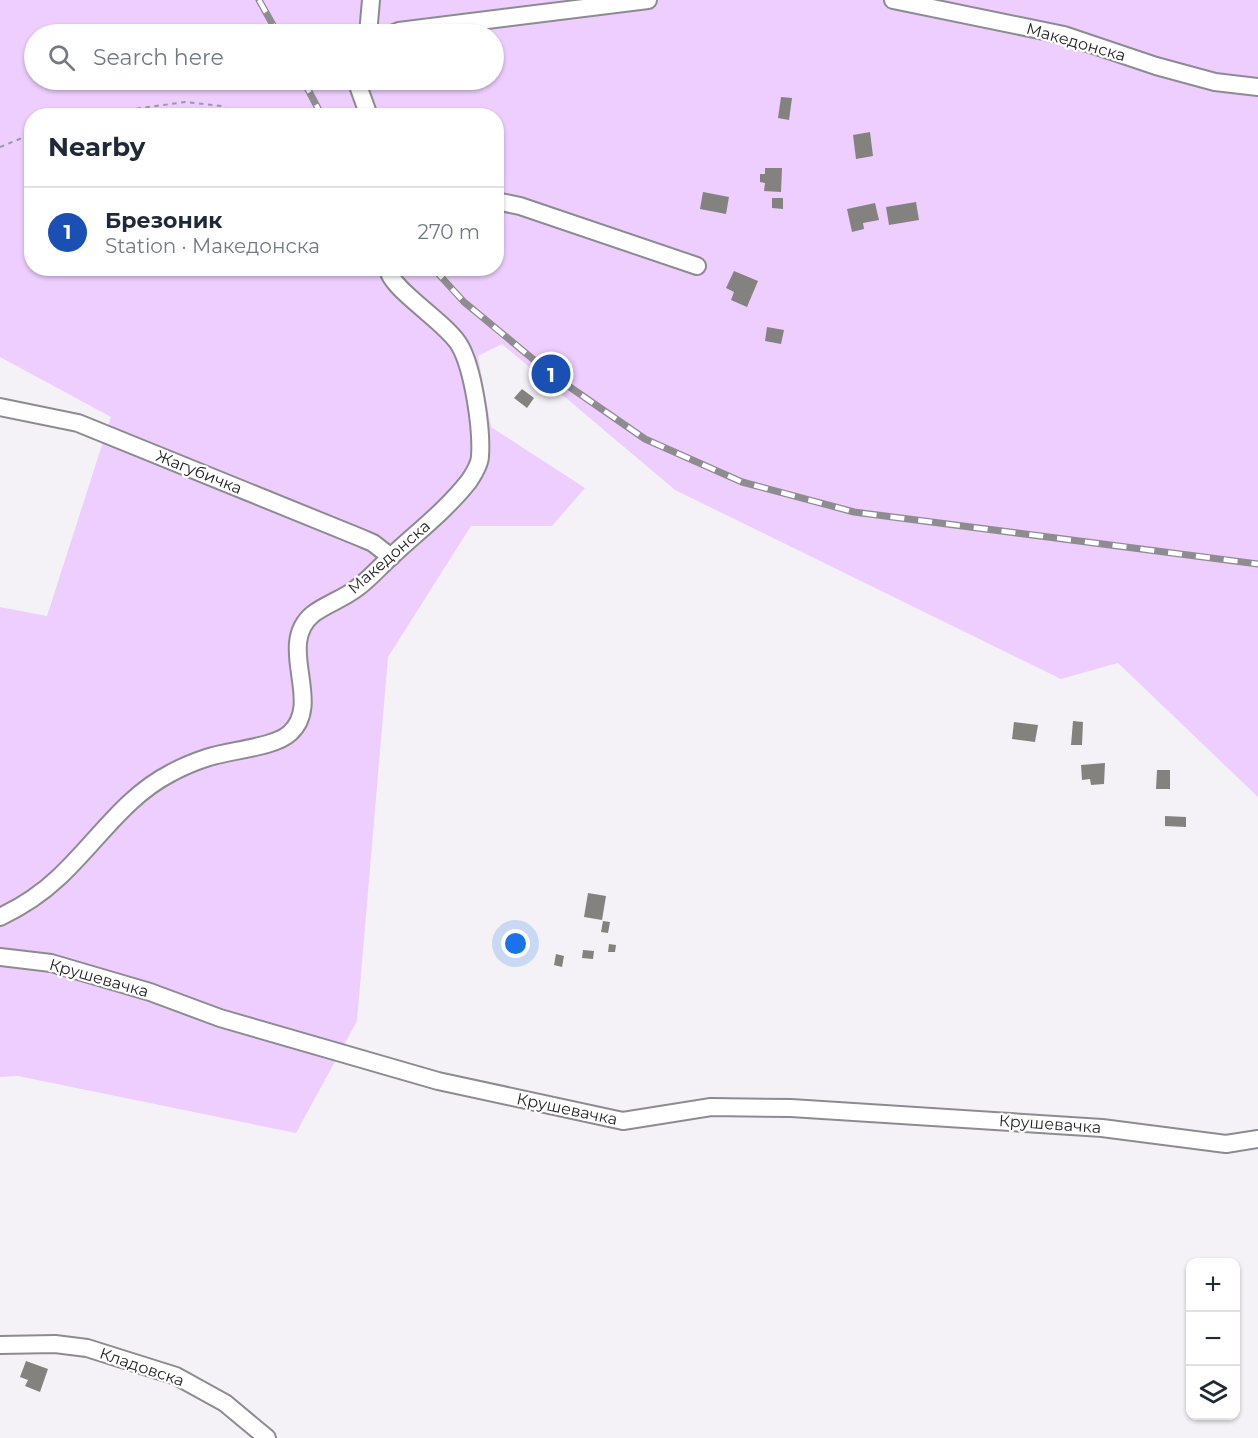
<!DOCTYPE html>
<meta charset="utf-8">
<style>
:root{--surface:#fff;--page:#f6f6f7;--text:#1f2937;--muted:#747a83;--line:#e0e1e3;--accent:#d93025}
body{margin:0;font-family:Montserrat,sans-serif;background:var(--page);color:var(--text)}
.controls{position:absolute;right:18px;bottom:18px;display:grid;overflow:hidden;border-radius:12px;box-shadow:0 2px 4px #0004}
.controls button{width:54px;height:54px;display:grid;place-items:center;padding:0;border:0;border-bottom:2px solid var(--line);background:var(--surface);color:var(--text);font:30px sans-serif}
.you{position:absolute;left:516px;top:944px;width:21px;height:21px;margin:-15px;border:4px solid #fff;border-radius:50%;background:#1a73e8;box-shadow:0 0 0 9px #1a73e833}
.badge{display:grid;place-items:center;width:39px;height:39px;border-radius:50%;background:var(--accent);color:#fff;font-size:20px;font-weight:700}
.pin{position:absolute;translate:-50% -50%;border:3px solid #fff;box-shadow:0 2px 6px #0006}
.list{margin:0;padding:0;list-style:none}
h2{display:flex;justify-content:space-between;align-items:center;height:78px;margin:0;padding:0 24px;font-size:26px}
h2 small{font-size:20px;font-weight:400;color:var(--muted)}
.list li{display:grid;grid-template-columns:39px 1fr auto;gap:18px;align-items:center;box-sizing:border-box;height:90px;padding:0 24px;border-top:2px solid var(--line)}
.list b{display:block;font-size:22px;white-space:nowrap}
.list p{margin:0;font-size:20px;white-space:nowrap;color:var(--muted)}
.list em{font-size:20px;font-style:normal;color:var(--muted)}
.icon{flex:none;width:33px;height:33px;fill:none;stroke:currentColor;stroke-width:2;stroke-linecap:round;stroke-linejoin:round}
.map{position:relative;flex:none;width:1258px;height:1438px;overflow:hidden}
.search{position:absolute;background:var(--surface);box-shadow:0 2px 4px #0004;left:24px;top:24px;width:480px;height:66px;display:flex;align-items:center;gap:15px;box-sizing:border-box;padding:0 21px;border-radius:33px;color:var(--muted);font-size:22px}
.panel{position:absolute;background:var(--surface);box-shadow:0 2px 4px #0004;left:24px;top:108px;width:480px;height:168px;border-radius:24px}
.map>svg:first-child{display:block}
.green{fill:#edcefe;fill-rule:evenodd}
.building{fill:#84827e}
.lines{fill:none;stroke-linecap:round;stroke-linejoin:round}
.minor-casing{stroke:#8d8b8f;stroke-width:20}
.path{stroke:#9b999d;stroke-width:2;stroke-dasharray:4.5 4.5;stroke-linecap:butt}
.minor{stroke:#fff;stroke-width:16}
.rail-casing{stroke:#8e8c8f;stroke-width:7}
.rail{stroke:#fff;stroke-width:4.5;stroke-dasharray:14;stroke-linecap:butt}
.labels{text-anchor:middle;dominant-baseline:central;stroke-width:4.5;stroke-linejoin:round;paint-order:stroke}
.street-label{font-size:16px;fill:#1f1e20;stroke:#fff}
</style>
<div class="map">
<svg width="1258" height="1438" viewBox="0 0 1258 1438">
<rect width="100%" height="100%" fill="#f5f2f7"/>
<path class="green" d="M0,0H1258V797L1118,663L1061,679L675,490L502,344L478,356L491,427L585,488L552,526H471L388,657L357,1021L296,1133L18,1076L0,1077V607L47,616L111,417L0,357ZM34,34H494V80H34ZM32,116H496V268H32Z"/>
<g class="building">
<polygon points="781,97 792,98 789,120 778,118"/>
<polygon points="870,132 873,156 856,159 853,135"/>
<polygon points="765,168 782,168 781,192 764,191 765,183 760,182 760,174 765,174"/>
<polygon points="703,192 729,197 726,214 700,209"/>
<polygon points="772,198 783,198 783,209 772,208"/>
<polygon points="916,202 919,220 889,225 886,207"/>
<polygon points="875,203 879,220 863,223 864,229 852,232 847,209"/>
<polygon points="734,271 758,281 747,307 731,300 734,292 726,288"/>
<polygon points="767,327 784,330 781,344 765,341"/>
<polygon points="522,389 534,398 527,408 514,398"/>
<polygon points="1073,721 1083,722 1082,745 1071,745"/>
<polygon points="1014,722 1038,725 1035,742 1012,739"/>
<polygon points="1105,763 1104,784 1091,785 1090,779 1082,780 1081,765"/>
<polygon points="1157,770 1170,770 1170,789 1156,789"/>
<polygon points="1165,816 1186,817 1186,827 1165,826"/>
<polygon points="588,893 606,896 602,920 584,917"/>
<polygon points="603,921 610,922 608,933 601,932"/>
<polygon points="609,944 616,945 615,952 608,952"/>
<polygon points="583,950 594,951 593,959 582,958"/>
<polygon points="556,954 564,956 562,967 554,965"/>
<polygon points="26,1361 48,1369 40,1392 25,1386 28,1380 20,1377"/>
</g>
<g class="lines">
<defs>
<g id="minor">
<polyline points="893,0 1064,35 1156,66 1215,82 1258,87"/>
<polyline points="368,34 371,0"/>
<polyline points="392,34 399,31 648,0"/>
<polyline points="356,80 369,116"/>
<polyline points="496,201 520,206 697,266"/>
<polyline points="0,407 78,423 359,537 373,543 391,557"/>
<path d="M0,917C21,907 41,894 58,878C96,843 124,797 171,773C182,767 194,762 206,758C228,750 274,748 290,733C324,702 275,645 313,614C326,604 343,599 357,588C371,578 382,564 395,553C420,530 448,508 469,481C473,475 480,463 480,456C482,428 473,369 460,346C448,323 388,288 388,268"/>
<polyline points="0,957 51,963 150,992 220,1018 438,1081 623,1121 711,1107 791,1108 1102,1128 1226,1144 1258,1139"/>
<polyline points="0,1345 55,1344 87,1348 176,1376 225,1403 267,1438"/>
</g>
</defs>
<use href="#minor" class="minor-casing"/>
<g class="path">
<polyline points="83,116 185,102 222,106 236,116"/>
<polyline points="0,147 32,134"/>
</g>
<use href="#minor" class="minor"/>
<defs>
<g id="rail">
<polyline points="259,0 278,34"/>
<polyline points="303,80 322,116"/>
<polyline points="433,268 464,302 551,374 645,439 742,482 854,512 1258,564"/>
</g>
</defs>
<use href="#rail" class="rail-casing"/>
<use href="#rail" class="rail"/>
</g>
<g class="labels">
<g class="street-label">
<text transform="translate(1076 42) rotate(16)">Македонска</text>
<text transform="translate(199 472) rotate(22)">Жагубичка</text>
<text transform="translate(389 557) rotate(-41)">Македонска</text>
<text transform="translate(99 978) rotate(16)">Крушевачка</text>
<text transform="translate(567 1109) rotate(12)">Крушевачка</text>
<text transform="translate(1050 1124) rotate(4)">Крушевачка</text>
<text transform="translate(142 1367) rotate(19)">Кладовска</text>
</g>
</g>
</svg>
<div class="controls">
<button>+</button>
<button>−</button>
<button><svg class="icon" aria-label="layers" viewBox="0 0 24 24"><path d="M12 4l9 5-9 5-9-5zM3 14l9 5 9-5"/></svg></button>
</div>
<div class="you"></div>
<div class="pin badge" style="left:551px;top:374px;background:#1a4fb4">1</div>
<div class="search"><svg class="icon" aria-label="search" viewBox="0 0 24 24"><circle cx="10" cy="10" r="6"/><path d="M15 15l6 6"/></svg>Search here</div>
<section class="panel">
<h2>Nearby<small></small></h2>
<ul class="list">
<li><span class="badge" style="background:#1a4fb4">1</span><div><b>Брезоник</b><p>Station · Македонска</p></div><em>270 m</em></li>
</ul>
</section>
</div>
